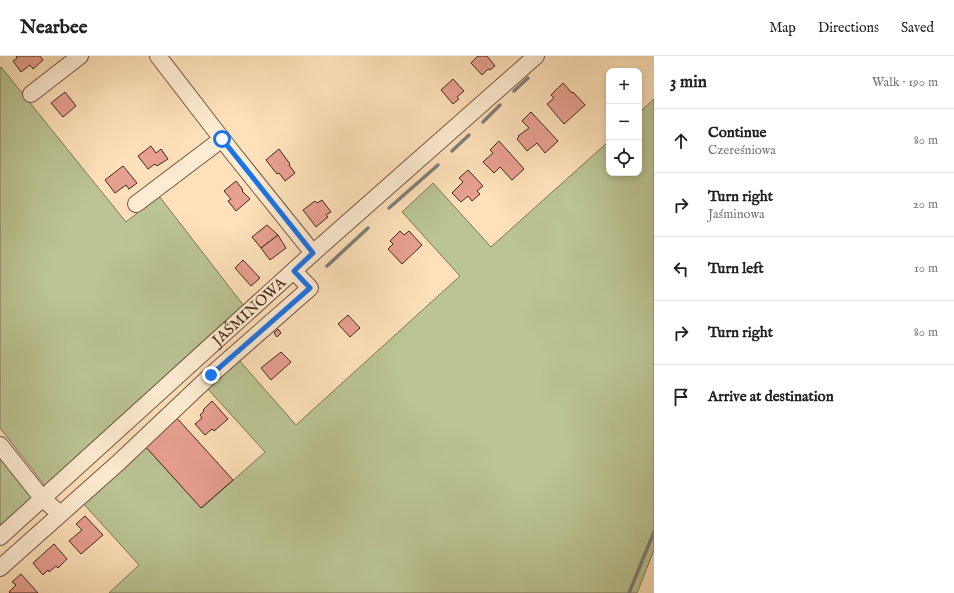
<!DOCTYPE html>
<meta charset="utf-8">
<style>
:root{--surface:#fff;--page:#f2f2f2;--text:#202124;--muted:#757577;--line:#e0e0e0}
body{margin:0;font-family:"IM FELL English",serif;background:var(--page);color:var(--text)}
.controls{position:absolute;right:12px;top:12px;display:grid;overflow:hidden;border-radius:8px;box-shadow:0 2px 6px #0003}
.controls button{width:36px;height:36px;display:grid;place-items:center;padding:0;border:0;border-bottom:1px solid var(--line);background:var(--surface);color:var(--text);font:20px sans-serif}
.stop{position:absolute;width:12px;height:12px;margin:-9px;border:3px solid #1a73e8;border-radius:50%;background:#fff}
.stop.end{background:#1a73e8;border-color:#fff;box-shadow:0 1px 4px #0008}
.list{margin:0;padding:0;list-style:none}
h2{display:flex;justify-content:space-between;align-items:center;height:52px;margin:0;padding:0 16px;font-size:17px}
h2 small{font-size:13px;font-weight:400;color:var(--muted)}
.list li{display:grid;grid-template-columns:26px 1fr auto;gap:12px;align-items:center;box-sizing:border-box;height:64px;padding:0 16px;border-top:1px solid var(--line)}
.list b{display:block;font-size:15px;white-space:nowrap}
.list p{margin:0;font-size:13px;white-space:nowrap;color:var(--muted)}
.list em{font-size:13px;font-style:normal;color:var(--muted)}
.icon{flex:none;width:22px;height:22px;fill:none;stroke:currentColor;stroke-width:2;stroke-linecap:round;stroke-linejoin:round}
.map{position:relative;flex:none;width:654px;height:537px;overflow:hidden}
header{display:flex;align-items:center;gap:24px;box-sizing:border-box;height:56px;padding:0 20px;background:var(--surface);border-bottom:1px solid var(--line)}
header strong{font-size:19px}
nav{display:flex;gap:22px;margin-inline-start:auto;font-size:14px}
main{display:flex}
aside{flex:1;background:var(--surface)}
.map>svg:first-child{display:block}
.green{fill:#bbc494;stroke:#807556}
.lines{fill:none;stroke-linecap:round;stroke-linejoin:round}
.stream{stroke:#7e7f79;stroke-width:3.5}
.building{fill:#e8a091;stroke:#462619}
.minor-casing{stroke:#745541;stroke-width:18}
.minor{stroke:#feecd2;stroke-width:16}
.route{stroke:#1a73e8;stroke-width:5}
.labels{text-anchor:middle;dominant-baseline:central;stroke-width:4;stroke-linejoin:round;paint-order:stroke}
.street-label{font-size:15px;fill:#462619;stroke:#feecd2}
</style>
<header>
<strong>Nearbee</strong>
<nav><a>Map</a><a>Directions</a><a>Saved</a></nav>
</header>
<main>
<div class="map">
<svg width="654" height="537" viewBox="0 0 654 537">
<rect width="100%" height="100%" fill="#fee1ba"/>
<filter id="stains"><feTurbulence type="fractalNoise" baseFrequency=".005" numOctaves="4"/><feColorMatrix values="0 0 0 0 .2 0 0 0 0 .09 0 0 0 0 .02 0 0 0 .5 -.17"/></filter>
<radialGradient id="worn" r=".72"><stop offset=".6" stop-color="#630" stop-opacity="0"/><stop offset="1" stop-color="#630" stop-opacity=".3"/></radialGradient>
<g class="green">
<polygon points="1,11 126,166 159,140 244,250 46,431 0,372 0,12"/>
<polygon points="654,43 654,494 637,537 109,537 139,509 81,445 144,389 202,452 265,396 207,332 238,303 296,369 460,220 402,156 433,127 491,191 609,85 609,117 639,117 639,57"/>
<polygon points="0,396 35,441 0,473"/>
</g>
<g class="lines">
<g class="stream">
<polyline points="514,35 528,22"/>
<polyline points="483,66 500,49"/>
<polyline points="452,95 469,79"/>
<polyline points="389,152 438,109"/>
<polyline points="327,210 368,172"/>
<polyline points="629,537 654,476"/>
</g>
</g>
<g class="building">
<polygon points="16,0 40,0 43,4 33,13 30,9 21,16 13,5 17,2"/>
<polygon points="478,0 487,0 495,10 490,14 488,13 482,19 471,7"/>
<polygon points="453,23 464,35 457,41 459,43 453,48 441,34"/>
<polygon points="563,27 572,37 573,36 585,49 564,68 547,48 554,42 551,39"/>
<polygon points="65,36 76,50 63,61 51,47"/>
<polygon points="531,56 558,85 545,97 537,87 527,95 517,83 519,81 518,80 529,72 522,65"/>
<polygon points="499,85 524,113 512,124 500,111 494,117 483,106 493,97 490,94"/>
<polygon points="151,90 156,97 161,93 168,103 157,110 155,108 148,113 138,100"/>
<polygon points="279,93 290,108 289,109 295,117 285,125 279,117 277,118 266,104"/>
<polygon points="123,110 137,127 129,133 126,129 115,137 105,124"/>
<polygon points="468,114 483,130 477,135 480,138 472,145 468,140 461,146 452,137 463,126 459,122"/>
<polygon points="236,125 243,134 242,135 250,143 236,155 228,145 231,143 224,135"/>
<polygon points="322,144 331,156 326,159 328,161 316,171 303,154 315,145 317,147"/>
<polygon points="267,169 278,179 261,192 252,181"/>
<polygon points="400,175 404,179 409,175 422,189 402,208 388,193 393,188 390,185"/>
<polygon points="278,179 286,192 270,204 261,192"/>
<polygon points="243,204 260,222 251,230 235,212"/>
<polygon points="348,259 360,272 350,281 338,268"/>
<polygon points="278,273 281,277 277,281 274,277"/>
<polygon points="281,296 291,306 271,324 261,312"/>
<polygon points="212,345 228,363 214,375 212,373 205,379 195,368 202,362 200,359 204,355 203,354"/>
<polygon points="175,360 233,424 201,452 144,389"/>
<polygon points="85,460 103,479 81,498 69,485 82,474 76,468"/>
<polygon points="54,488 67,503 58,512 56,510 49,516 48,514 43,519 33,507"/>
<polygon points="21,518 38,537 10,537 9,536 16,529 12,526"/>
</g>
<g class="lines">
<defs>
<g id="minor">
<polyline points="158,0 232,96 313,197"/>
<polyline points="31,38 80,0"/>
<polyline points="136,148 222,83"/>
<polyline points="0,389 42,442 60,458"/>
<path id="s1" d="M0,481L313,197L536,0"/>
<polyline points="0,512 118,407 211,319 310,232 294,215"/>
</g>
</defs>
<use href="#minor" class="minor-casing"/>
<use href="#minor" class="minor"/>
</g>
<g class="lines">
<polyline class="route" points="211,319 310,232 294,215 313,197 222,83"/>
</g>
<g class="labels">
<g class="street-label">
<text stroke="none"><textPath href="#s1" startOffset="336">JAŚMINOWA</textPath></text>
</g>
</g>
<rect width="100%" height="100%" filter="url(#stains)"/>
<rect width="100%" height="100%" fill="url(#worn)"/>
</svg>
<div class="controls">
<button>+</button>
<button>−</button>
<button><svg class="icon" aria-label="locate" viewBox="0 0 24 24"><circle cx="12" cy="12" r="6"/><path d="M12 2v4M12 18v4M2 12h4M18 12h4"/></svg></button>
</div>
<div class="stop" style="left:222px;top:83px"></div>
<div class="stop end" style="left:211px;top:319px"></div>
</div>
<aside>
<h2>3 min<small>Walk · 190 m</small></h2>
<ul class="list">
<li><svg class="icon" aria-label="ahead" viewBox="0 0 24 24"><path d="M12 20V5M6 11l6-6 6 6"/></svg><div><b>Continue</b><p>Czereśniowa</p></div><em>80 m</em></li>
<li><svg class="icon" aria-label="right" viewBox="0 0 24 24"><path d="M7 20v-9h11M14 6l5 5-5 5"/></svg><div><b>Turn right</b><p>Jaśminowa</p></div><em>20 m</em></li>
<li><svg class="icon" aria-label="left" viewBox="0 0 24 24"><path d="M17 20v-9H6M10 6l-5 5 5 5"/></svg><div><b>Turn left</b></div><em>10 m</em></li>
<li><svg class="icon" aria-label="right" viewBox="0 0 24 24"><path d="M7 20v-9h11M14 6l5 5-5 5"/></svg><div><b>Turn right</b></div><em>80 m</em></li>
<li><svg class="icon" aria-label="arrive" viewBox="0 0 24 24"><path d="M6 21V4h12l-3 4 3 4H6"/></svg><div><b>Arrive at destination</b></div></li>
</ul>
</aside>
</main>
